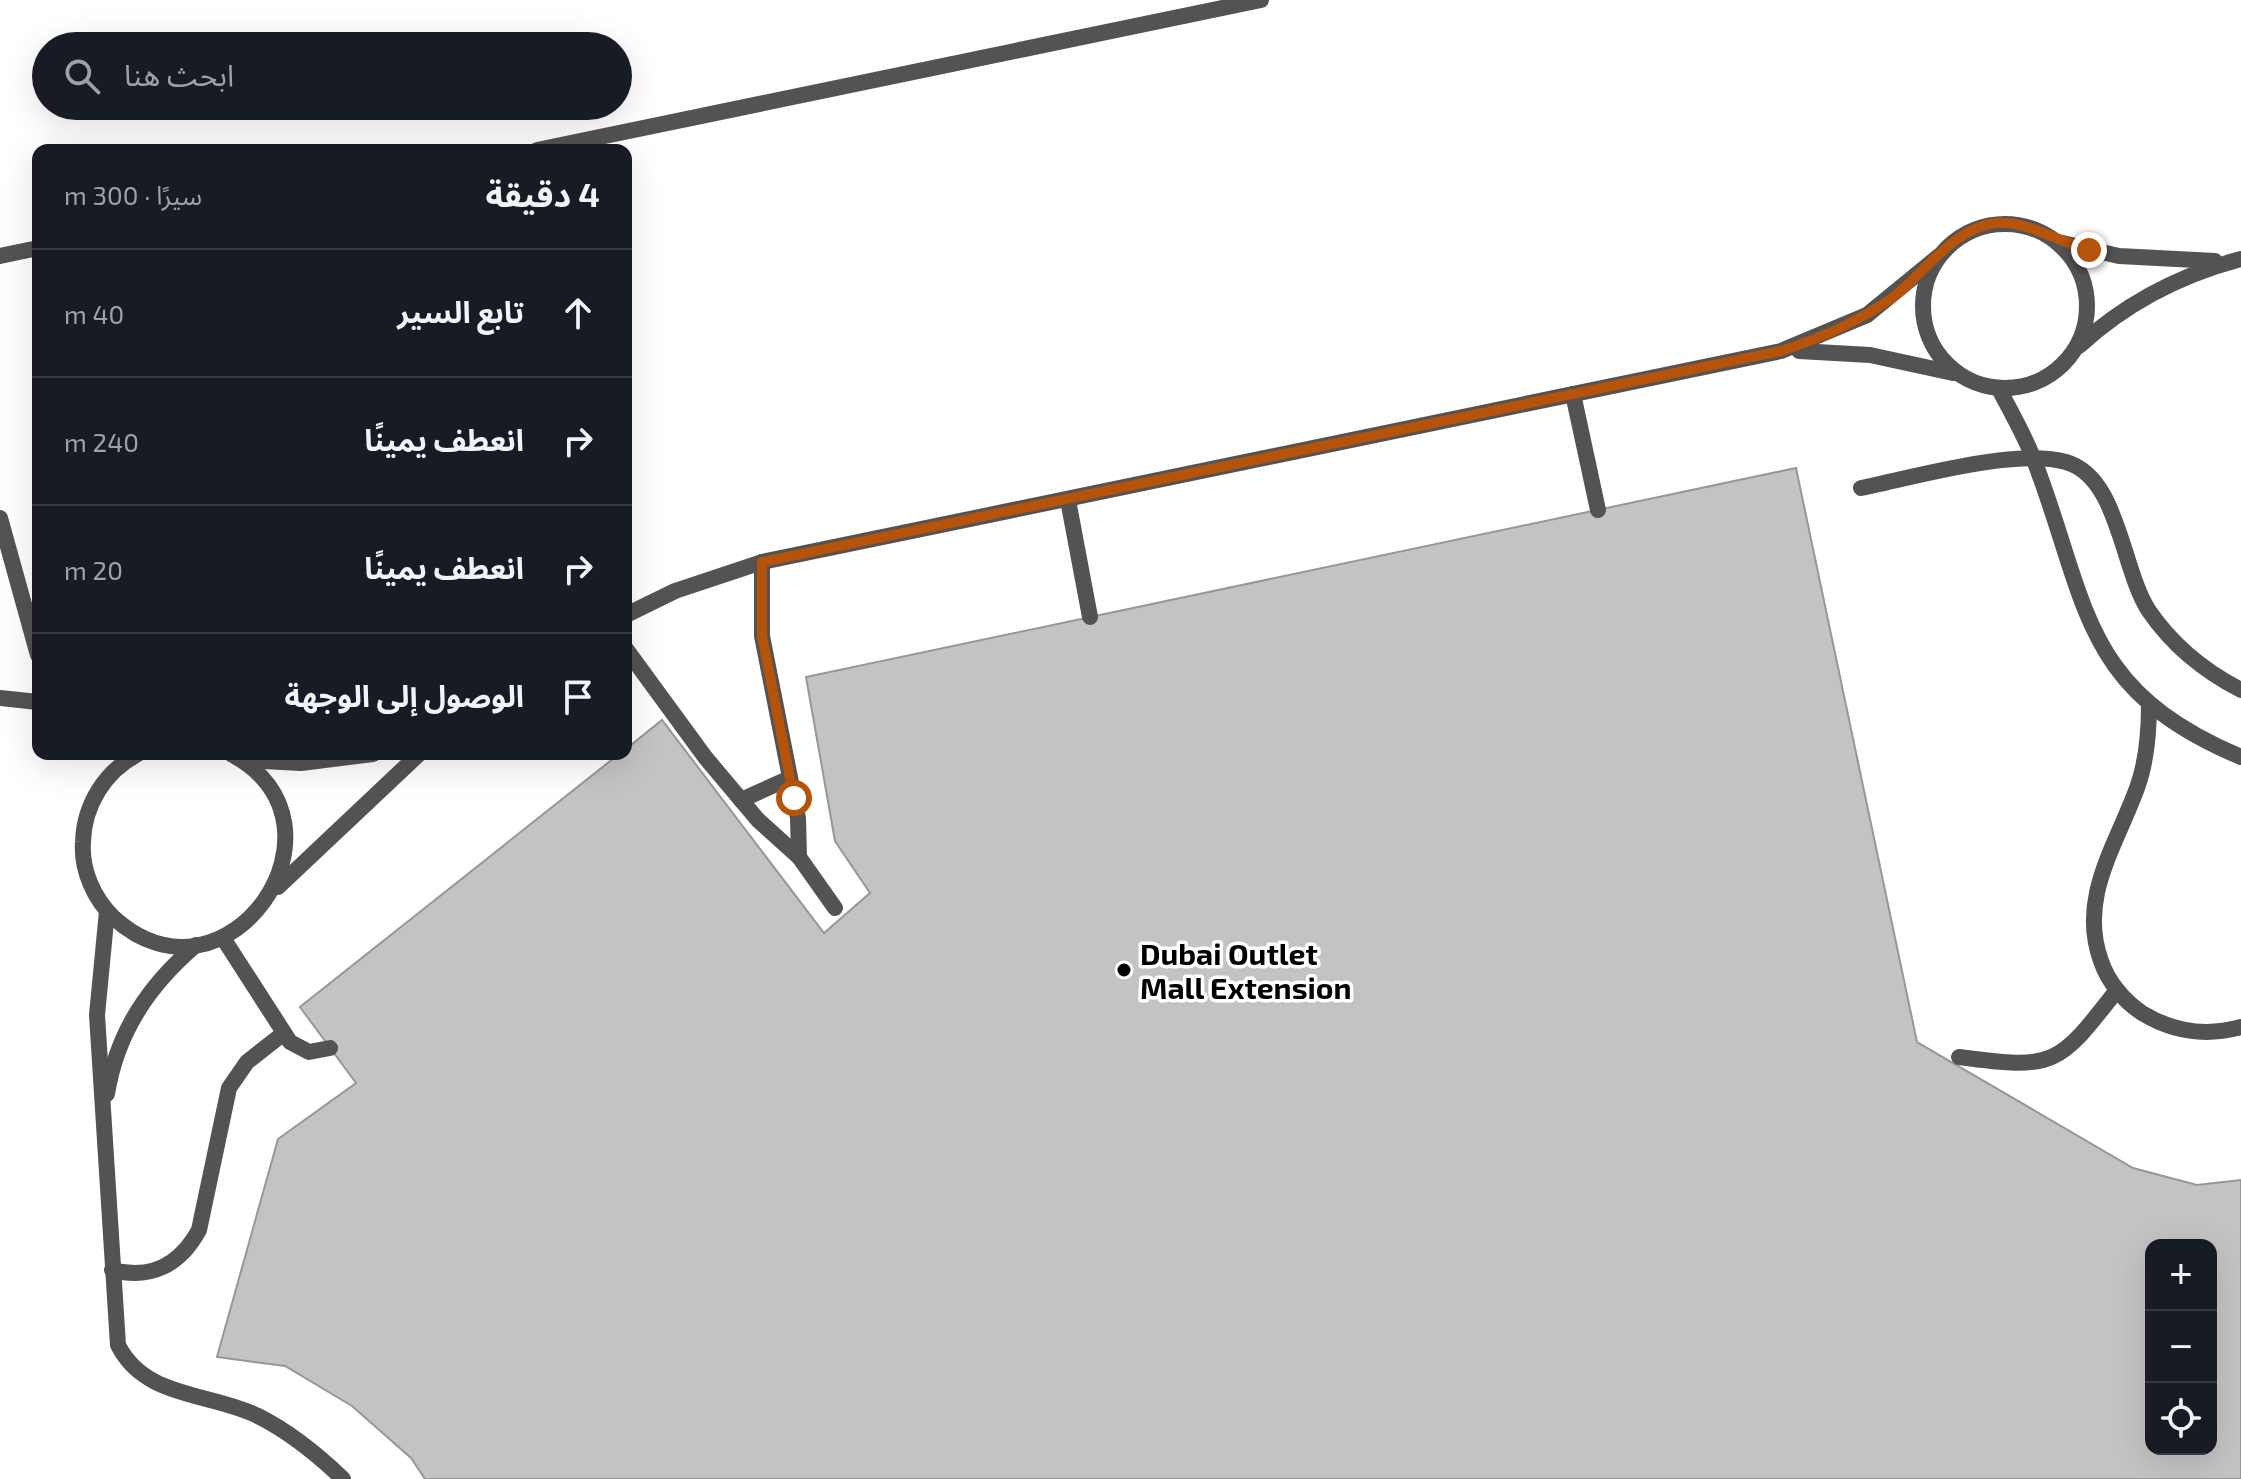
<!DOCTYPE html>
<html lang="ar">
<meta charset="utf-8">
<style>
:root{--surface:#171b24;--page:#20242c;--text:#f1f3f6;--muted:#9ea1a6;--line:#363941}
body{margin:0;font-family:"Exo 2","Noto Sans Arabic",sans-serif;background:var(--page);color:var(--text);direction:rtl}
.controls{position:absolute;right:24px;bottom:24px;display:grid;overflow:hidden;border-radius:16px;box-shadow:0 8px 32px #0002}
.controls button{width:72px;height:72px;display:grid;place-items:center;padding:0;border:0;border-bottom:2px solid var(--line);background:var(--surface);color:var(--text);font:40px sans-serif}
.stop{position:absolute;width:24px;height:24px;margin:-18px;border:6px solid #b45309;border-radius:50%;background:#fff}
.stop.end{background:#b45309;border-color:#fff;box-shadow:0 2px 8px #0008}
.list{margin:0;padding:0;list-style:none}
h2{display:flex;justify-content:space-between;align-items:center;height:104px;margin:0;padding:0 32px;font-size:34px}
h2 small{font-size:26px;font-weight:400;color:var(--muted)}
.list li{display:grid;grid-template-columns:52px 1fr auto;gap:24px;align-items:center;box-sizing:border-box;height:128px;padding:0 32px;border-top:2px solid var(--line)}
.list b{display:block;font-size:30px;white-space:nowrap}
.list em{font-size:26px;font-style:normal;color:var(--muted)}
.icon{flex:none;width:44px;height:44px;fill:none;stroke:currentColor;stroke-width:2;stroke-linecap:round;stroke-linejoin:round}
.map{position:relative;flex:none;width:2241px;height:1479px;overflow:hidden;direction:ltr}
.search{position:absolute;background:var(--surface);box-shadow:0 8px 32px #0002;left:32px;top:32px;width:600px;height:88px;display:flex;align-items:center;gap:20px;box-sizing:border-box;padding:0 28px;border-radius:44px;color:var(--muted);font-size:30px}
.panel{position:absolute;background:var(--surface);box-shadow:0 8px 32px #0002;left:32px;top:144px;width:600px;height:616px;border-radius:16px;direction:rtl}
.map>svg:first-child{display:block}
.building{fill:#c3c3c3;stroke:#979797;stroke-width:2;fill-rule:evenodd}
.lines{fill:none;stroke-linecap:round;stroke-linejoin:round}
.lane{stroke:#535353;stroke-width:16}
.route{stroke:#b45309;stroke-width:10}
.poi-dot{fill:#000;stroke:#fff;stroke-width:3}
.labels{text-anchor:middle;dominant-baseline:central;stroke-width:7;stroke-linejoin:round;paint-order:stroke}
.poi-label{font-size:30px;font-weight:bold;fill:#000;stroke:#fff;text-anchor:start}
</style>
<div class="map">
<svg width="2241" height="1479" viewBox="0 0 2241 1479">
<rect width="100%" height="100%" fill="#fff"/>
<path class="building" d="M1796,468L1917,1042L2133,1168L2197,1185L2241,1180V1479H425L411,1458L352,1406L285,1366L217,1357L278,1139L356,1083L300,1007L619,754H626V749L662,720L824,933L870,893L835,841L806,677ZM2151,1245H2211V1449H2151Z"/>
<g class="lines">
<g class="lane">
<polyline points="537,150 1261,0"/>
<circle cx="2005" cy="306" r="82"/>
<polyline points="2058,242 2119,256 2215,261"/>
<polyline points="0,256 38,248"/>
<path d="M2079,346C2126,303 2180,275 2241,259"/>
<polyline points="1799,351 1870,355 1953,373"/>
<path d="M1999,389C2011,412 2025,436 2034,460C2089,603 2079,689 2241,757"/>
<polyline points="1573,394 1598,510"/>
<path d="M1861,488C1915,477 2015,448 2066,462C2119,477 2121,568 2149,611C2173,646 2204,671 2241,690"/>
<polyline points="1068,500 1090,617"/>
<polyline points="0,518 38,655"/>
<polyline points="762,562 762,636 798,818 799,857"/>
<polyline points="626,615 675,591 762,562 1781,351 1867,315 1939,256"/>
<polyline points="626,649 705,757 758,820 799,857 835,908"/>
<polyline points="0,698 38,702"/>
<path d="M2149,704C2149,733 2147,761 2137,788C2116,846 2078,898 2101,961C2108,982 2124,1001 2142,1013C2173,1032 2205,1037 2241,1027"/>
<path d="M138,754C105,771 84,805 83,842C81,870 94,899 114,918C227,1020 363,824 231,754"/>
<polyline points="242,760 301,763 373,754"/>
<polyline points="741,800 790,778"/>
<polyline points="278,887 419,754"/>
<path d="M107,911L97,1015L118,1345C145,1399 210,1392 258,1416C290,1432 317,1454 343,1479"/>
<polyline points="223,938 290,1042 309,1052 330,1048"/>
<path d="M1959,1057C2055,1070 2058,1066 2117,990"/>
<path d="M107,1094C117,1032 149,985 196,945"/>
<path d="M112,1270C151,1280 180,1265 199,1230L229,1088L247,1062L284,1033"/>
</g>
</g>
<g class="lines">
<path class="route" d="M794,798L762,636V562L1781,351C1821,338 1858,322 1892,298C1925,273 1952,229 1995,223C2027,220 2058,242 2089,250"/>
</g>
<circle class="poi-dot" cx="1124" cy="970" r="8"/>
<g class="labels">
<g class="poi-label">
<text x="1140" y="953">Dubai Outlet<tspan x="1140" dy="34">Mall Extension</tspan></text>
</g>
</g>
</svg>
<div class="controls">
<button>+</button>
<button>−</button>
<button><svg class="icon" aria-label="locate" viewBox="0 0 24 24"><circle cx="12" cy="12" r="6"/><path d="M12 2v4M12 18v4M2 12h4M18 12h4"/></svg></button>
</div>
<div class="stop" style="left:794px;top:798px"></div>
<div class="stop end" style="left:2089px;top:250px"></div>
<div class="search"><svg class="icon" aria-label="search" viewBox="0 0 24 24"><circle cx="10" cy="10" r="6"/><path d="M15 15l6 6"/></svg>ابحث هنا</div>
<section class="panel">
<h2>4 دقيقة<small>سيرًا · 300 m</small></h2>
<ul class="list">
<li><svg class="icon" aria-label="ahead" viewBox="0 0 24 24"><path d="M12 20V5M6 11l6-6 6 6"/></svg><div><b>تابع السير</b></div><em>40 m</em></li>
<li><svg class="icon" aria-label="right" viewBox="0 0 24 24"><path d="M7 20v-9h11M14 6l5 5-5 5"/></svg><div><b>انعطف يمينًا</b></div><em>240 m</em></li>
<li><svg class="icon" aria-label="right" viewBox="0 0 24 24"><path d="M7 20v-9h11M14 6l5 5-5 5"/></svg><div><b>انعطف يمينًا</b></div><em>20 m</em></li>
<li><svg class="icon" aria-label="arrive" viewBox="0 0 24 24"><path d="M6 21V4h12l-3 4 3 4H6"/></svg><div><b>الوصول إلى الوجهة</b></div></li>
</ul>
</section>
</div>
